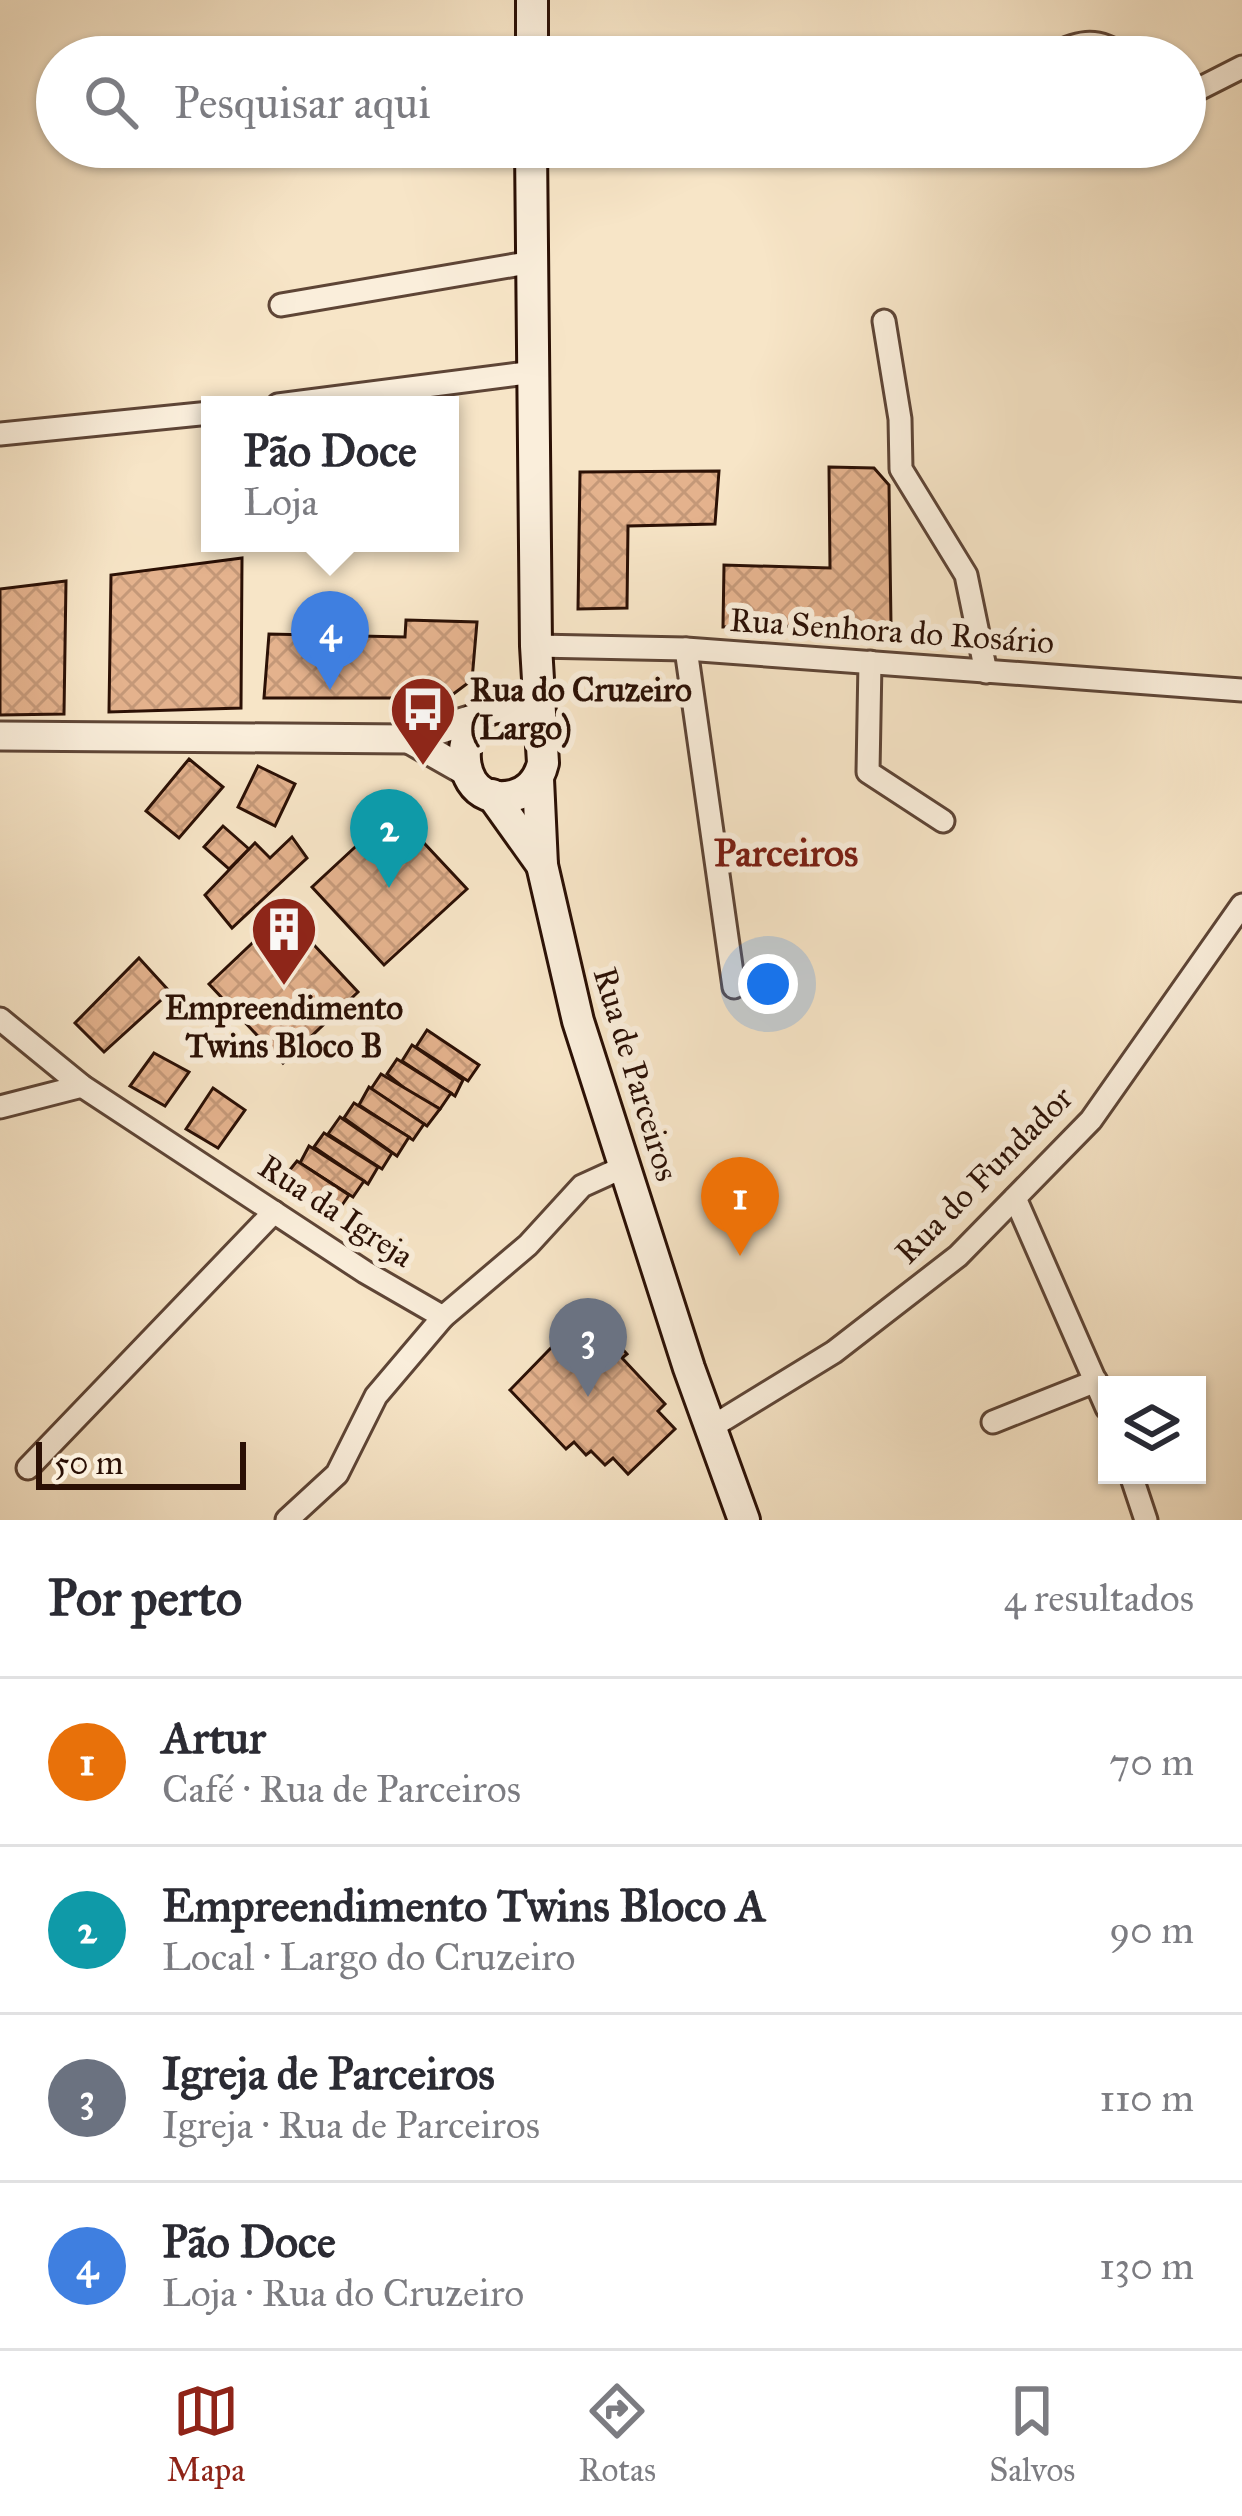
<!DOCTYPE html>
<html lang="pt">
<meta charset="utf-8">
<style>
:root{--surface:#fff;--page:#f2f2f3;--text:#2b2b33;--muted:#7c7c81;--line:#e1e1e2;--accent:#8f2418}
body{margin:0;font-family:"IM FELL Great Primer",serif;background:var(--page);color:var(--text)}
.controls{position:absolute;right:36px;bottom:36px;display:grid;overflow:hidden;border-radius:0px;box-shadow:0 3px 9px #0004}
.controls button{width:108px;height:108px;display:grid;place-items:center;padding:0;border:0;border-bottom:3px solid var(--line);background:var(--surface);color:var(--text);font:60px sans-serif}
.scale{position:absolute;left:36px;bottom:30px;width:210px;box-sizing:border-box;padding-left:12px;border:6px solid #2b1005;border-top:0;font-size:33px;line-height:42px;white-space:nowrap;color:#2b1005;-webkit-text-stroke:9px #faeedb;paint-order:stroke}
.you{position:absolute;left:768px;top:984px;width:42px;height:42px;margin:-30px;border:9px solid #fff;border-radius:50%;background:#1a73e8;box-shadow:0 0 0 18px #1a73e833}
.badge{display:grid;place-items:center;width:78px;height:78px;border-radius:50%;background:var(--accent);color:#fff;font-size:39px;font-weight:700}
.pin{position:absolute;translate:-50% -99px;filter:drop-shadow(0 3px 6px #0008)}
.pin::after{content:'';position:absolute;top:63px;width:42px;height:36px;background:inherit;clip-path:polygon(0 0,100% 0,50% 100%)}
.popup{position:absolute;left:201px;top:396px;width:258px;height:156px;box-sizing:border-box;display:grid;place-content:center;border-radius:0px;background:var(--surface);filter:drop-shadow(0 3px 9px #0005);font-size:39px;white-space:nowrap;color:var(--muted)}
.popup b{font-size:45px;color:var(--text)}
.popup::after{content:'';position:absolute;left:50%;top:100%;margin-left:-24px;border:24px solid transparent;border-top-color:var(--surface)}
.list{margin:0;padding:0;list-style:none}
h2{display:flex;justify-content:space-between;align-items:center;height:156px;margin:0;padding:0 48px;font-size:51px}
h2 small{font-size:39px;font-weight:400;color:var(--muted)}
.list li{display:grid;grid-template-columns:78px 1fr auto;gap:36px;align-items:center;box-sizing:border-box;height:168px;padding:0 48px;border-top:3px solid var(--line)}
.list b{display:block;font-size:45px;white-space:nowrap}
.list p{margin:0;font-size:39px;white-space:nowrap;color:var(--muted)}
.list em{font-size:39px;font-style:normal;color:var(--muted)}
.icon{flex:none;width:66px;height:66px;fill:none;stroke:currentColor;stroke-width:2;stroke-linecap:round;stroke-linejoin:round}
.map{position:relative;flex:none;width:1242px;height:1520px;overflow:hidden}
.search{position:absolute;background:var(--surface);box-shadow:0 3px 9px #0004;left:36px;right:36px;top:36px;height:132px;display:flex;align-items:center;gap:30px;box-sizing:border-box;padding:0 42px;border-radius:66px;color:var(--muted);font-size:45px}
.sheet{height:828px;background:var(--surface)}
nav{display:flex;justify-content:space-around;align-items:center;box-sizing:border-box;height:168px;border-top:3px solid var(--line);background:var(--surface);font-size:33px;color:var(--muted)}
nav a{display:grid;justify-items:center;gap:6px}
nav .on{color:var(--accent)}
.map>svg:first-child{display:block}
.building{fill:url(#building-cross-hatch);stroke:#2b1005;stroke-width:3}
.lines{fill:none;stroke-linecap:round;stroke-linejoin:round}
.minor-casing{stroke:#5e4536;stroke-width:27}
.tertiary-casing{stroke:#5e4536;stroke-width:33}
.secondary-casing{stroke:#2b1005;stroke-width:36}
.minor{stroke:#faeedb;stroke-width:21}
.tertiary{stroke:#faeedb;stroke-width:27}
.secondary{stroke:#faeedb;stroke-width:30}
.labels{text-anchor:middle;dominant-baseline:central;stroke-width:12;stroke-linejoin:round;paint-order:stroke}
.street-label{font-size:33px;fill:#2b1005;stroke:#faeedb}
.poi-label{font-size:33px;font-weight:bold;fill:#2b1005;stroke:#faeedb;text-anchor:start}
.quarter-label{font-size:39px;font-weight:bold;fill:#7a1f14;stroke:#faeedb}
</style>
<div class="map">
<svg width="1242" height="1520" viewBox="0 0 1242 1520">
<defs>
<pattern id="building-cross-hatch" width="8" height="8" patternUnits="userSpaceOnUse" patternTransform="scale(3)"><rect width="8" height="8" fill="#e4b28d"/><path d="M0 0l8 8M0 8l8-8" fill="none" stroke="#c49878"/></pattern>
</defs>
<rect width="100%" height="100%" fill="#f7e5c7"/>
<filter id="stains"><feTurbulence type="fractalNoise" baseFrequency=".00167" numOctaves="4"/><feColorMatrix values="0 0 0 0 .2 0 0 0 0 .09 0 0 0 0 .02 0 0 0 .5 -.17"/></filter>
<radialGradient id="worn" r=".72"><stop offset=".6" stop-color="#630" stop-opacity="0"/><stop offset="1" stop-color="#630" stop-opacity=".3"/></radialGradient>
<g class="building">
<polygon points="829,467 874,468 889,485 891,625 723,627 724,565 830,568"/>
<polygon points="719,471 715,524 628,526 627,608 578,609 580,472"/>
<polygon points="242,558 241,708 109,712 111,575"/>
<polygon points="66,581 64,714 0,715 0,589"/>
<polygon points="406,620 477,622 472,680 448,698 264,698 269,634 405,637"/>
<polygon points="189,759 223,787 179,838 146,811"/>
<polygon points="258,766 295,784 275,826 238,807"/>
<polygon points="394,811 467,889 384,965 312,887"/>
<polygon points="223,826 249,849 229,869 204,847"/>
<polygon points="292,837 307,858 232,928 205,895 255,843 270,858"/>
<polygon points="284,913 358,992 283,1063 209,984"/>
<polygon points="139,958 170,992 104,1052 75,1023"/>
<polygon points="427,1030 479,1065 468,1081 416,1047"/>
<polygon points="412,1045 463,1080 455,1096 402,1061"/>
<polygon points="154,1053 189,1072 165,1106 130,1086"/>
<polygon points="397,1059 451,1093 440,1109 409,1092 387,1074"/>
<polygon points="381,1074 440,1109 427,1126 371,1089"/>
<polygon points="369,1087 424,1124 413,1140 359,1105"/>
<polygon points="213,1088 245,1110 218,1148 186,1129"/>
<polygon points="354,1103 409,1137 397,1156 344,1118"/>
<polygon points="340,1117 392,1153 382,1169 328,1134"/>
<polygon points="324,1133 378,1167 368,1184 314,1147"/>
<polygon points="309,1146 364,1181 353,1197 300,1163"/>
<polygon points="297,1161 349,1195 338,1211 285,1176"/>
<polygon points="587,1311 627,1354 622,1358 665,1404 658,1411 675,1429 628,1474 613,1458 605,1465 591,1451 586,1455 574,1442 566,1449 510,1390"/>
</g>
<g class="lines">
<defs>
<g id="minor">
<path d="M1047,57C1077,43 1096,35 1124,57"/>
<polyline points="1185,96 1242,67"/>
<polyline points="281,305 533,262"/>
<polyline points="884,321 900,419 901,469 966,575 986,672"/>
<polyline points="278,405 534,372"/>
<polyline points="0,434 210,413"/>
<polyline points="536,646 686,649 1242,690"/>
<polyline points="686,649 734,987"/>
<polyline points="870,662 868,772 943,821"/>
<polyline points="0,1019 82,1086 365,1272 443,1317 528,1245 582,1186 626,1166"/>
<polyline points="0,1107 82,1086"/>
<polyline points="1015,1198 1107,1408"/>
<polyline points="993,1422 1096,1381"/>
<polyline points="710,1428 834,1352 958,1256 1091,1120 1242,905"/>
<polyline points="28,1468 274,1212"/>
<polyline points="1131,1475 1146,1520"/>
<polyline points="287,1520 337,1474 376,1396 443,1317"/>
</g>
<g id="tertiary">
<polyline points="0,736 409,739 476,718"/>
<polyline points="409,739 467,772"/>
</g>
<g id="secondary">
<polyline points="532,0 532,57"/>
<path d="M531,147L536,646L543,763C539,780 529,792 512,796C432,812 462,652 540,727"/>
<polyline points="538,779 542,865 578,1021 689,1368 744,1520"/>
<polyline points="492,795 542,865"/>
</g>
</defs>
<use href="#minor" class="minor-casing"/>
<use href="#tertiary" class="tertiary-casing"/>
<use href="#secondary" class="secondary-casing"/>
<use href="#minor" class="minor"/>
<use href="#tertiary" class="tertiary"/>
<use href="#secondary" class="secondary"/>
</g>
<defs>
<symbol id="bus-pin" viewBox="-11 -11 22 30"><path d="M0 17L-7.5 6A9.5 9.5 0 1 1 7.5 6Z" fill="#8f2418" stroke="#faeedb"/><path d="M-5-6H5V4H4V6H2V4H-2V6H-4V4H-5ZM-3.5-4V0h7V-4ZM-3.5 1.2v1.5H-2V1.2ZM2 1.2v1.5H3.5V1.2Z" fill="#fff"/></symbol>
<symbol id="building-pin" viewBox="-11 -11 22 30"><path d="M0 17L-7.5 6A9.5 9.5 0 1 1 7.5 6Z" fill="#8f2418" stroke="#faeedb"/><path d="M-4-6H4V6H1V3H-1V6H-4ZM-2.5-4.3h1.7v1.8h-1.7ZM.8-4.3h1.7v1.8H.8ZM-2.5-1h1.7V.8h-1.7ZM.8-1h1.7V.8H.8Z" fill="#fff"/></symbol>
</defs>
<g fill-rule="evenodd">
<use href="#bus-pin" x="385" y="671" width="76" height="104"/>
<use href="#building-pin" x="246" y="891" width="76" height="104"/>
</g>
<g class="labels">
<g class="street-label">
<text transform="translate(892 631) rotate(4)">Rua Senhora do Rosário</text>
<text transform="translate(636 1074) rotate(73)">Rua de Parceiros</text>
<text transform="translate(984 1175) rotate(-45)">Rua do Fundador</text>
<text transform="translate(336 1211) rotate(33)">Rua da Igreja</text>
</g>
<g class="poi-label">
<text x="470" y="690">Rua do Cruzeiro<tspan x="470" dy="38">(Largo)</tspan></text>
<text x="284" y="1008" text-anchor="middle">Empreendimento<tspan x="284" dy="38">Twins Bloco B</tspan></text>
</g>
<g class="quarter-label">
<text x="786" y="853">Parceiros</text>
</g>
</g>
<rect width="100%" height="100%" filter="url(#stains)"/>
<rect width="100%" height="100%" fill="url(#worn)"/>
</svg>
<div class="controls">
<button><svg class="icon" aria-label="layers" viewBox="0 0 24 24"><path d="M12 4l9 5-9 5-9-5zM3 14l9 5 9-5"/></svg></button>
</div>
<div class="scale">50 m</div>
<div class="you"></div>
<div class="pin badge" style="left:740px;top:1256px;background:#e8710a">1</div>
<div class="pin badge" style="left:389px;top:888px;background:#0f9aa8">2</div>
<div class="pin badge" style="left:588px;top:1397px;background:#6b7280">3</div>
<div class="pin badge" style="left:330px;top:690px;background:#3f7fe0">4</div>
<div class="popup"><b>Pão Doce</b>Loja</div>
<div class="search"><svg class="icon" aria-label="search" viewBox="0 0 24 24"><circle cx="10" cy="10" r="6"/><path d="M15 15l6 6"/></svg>Pesquisar aqui</div>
</div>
<section class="sheet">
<h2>Por perto<small>4 resultados</small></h2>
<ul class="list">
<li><span class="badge" style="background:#e8710a">1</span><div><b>Artur</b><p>Café · Rua de Parceiros</p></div><em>70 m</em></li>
<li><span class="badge" style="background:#0f9aa8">2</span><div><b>Empreendimento Twins Bloco A</b><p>Local · Largo do Cruzeiro</p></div><em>90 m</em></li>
<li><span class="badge" style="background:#6b7280">3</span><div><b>Igreja de Parceiros</b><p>Igreja · Rua de Parceiros</p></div><em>110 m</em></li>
<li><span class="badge" style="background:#3f7fe0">4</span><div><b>Pão Doce</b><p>Loja · Rua do Cruzeiro</p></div><em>130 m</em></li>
</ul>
</section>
<nav>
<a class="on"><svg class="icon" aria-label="map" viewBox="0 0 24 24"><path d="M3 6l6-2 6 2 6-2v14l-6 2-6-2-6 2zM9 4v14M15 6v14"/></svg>Mapa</a>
<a><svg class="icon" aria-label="directions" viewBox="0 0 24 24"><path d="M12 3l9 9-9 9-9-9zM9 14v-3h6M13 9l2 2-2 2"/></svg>Rotas</a>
<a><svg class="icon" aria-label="saved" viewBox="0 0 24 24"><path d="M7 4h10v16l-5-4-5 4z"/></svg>Salvos</a>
</nav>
